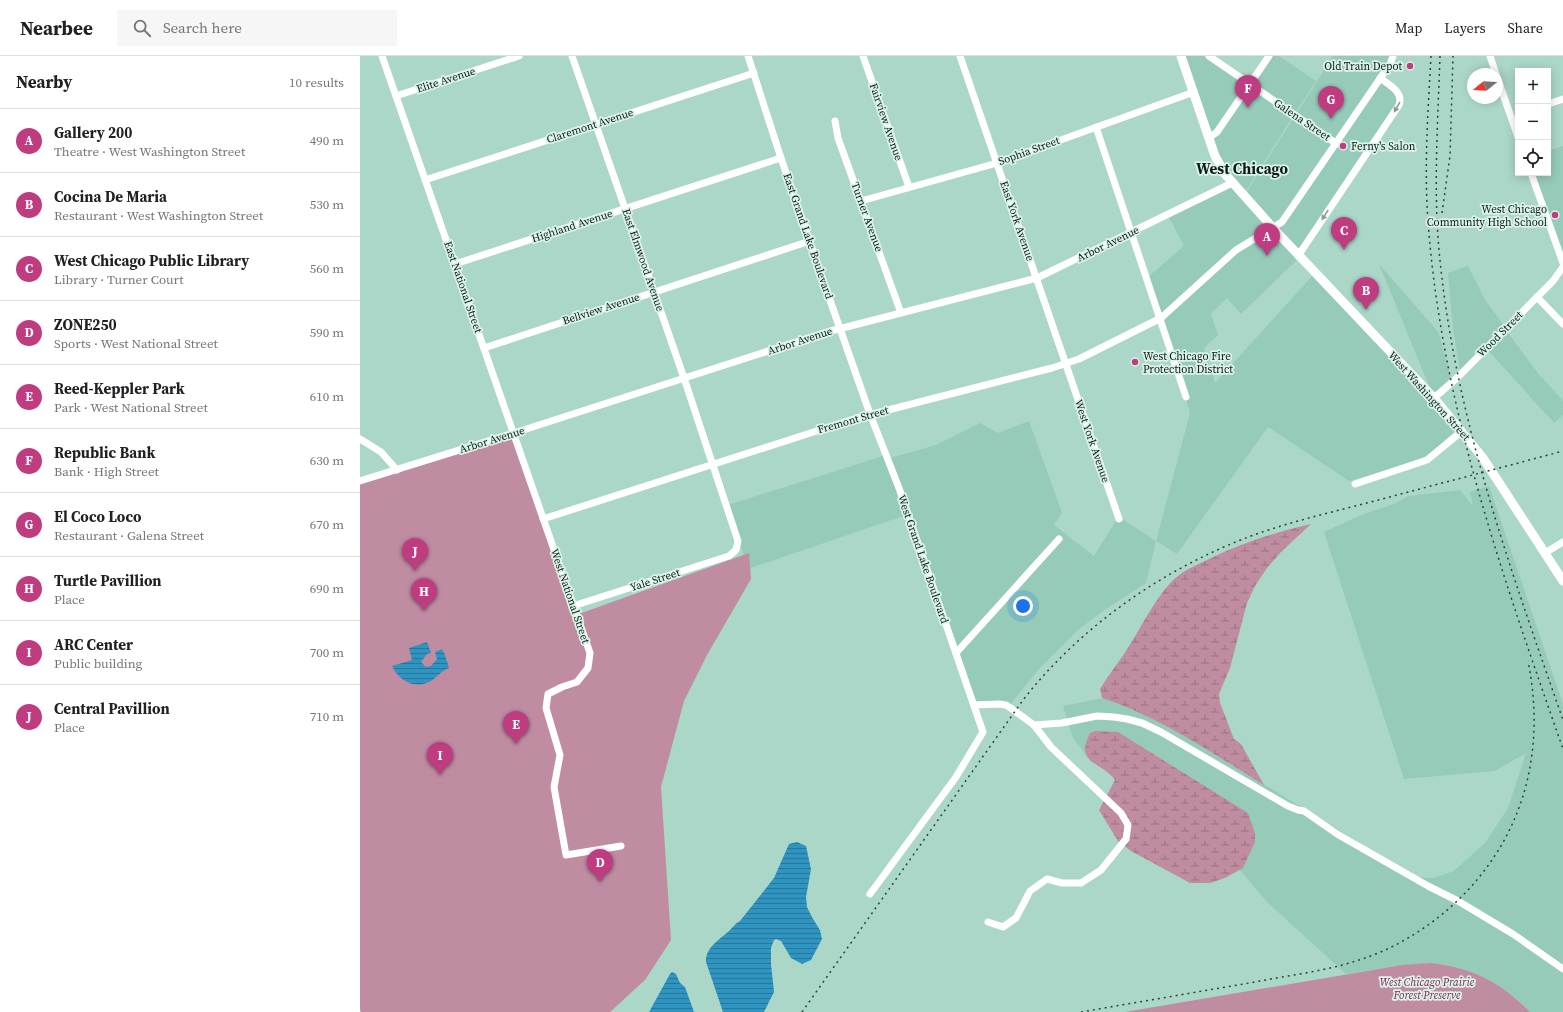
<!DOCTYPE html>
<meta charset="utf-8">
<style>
:root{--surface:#fff;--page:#f6f6f6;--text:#202124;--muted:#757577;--line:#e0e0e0;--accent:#bf3c81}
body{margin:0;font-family:"Source Serif 4",serif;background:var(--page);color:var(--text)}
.controls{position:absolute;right:12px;top:12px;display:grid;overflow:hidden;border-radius:0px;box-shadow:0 2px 10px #0003}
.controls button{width:36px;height:36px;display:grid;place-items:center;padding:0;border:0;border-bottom:1px solid var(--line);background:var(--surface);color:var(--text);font:20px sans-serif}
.compass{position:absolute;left:1107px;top:12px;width:36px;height:36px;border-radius:50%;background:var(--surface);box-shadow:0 2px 10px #0003;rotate:252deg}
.you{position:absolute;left:663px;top:550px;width:14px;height:14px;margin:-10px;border:3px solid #fff;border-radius:50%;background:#1a73e8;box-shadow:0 0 0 6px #1a73e833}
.badge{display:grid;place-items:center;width:26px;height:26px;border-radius:50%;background:var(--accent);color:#fff;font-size:13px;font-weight:700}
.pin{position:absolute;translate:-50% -33px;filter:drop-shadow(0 1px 2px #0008)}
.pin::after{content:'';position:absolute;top:21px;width:14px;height:12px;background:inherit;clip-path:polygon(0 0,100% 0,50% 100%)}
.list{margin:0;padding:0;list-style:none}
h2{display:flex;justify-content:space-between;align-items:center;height:52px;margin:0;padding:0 16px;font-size:17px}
h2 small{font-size:13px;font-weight:400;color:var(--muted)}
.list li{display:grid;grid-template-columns:26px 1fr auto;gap:12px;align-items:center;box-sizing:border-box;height:64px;padding:0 16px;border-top:1px solid var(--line)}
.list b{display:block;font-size:15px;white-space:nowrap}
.list p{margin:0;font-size:13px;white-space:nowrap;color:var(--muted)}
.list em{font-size:13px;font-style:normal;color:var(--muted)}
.icon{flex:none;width:22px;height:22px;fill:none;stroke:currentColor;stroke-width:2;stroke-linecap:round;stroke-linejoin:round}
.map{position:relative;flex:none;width:1203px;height:956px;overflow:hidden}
header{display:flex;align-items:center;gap:24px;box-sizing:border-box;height:56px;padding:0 20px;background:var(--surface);border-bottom:1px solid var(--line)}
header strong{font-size:19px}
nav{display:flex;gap:22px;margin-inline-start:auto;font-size:14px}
.search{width:280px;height:36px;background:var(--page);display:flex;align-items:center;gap:10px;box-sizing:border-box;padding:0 14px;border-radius:0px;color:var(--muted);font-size:15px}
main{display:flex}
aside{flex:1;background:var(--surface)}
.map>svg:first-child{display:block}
.built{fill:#97cbb9}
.wetland{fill:url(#wetland-marsh)}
.park{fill:#c08ca2}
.water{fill:url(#water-rules)}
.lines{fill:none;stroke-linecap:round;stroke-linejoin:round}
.minor{stroke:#fff;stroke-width:7}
.major{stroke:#fff;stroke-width:9}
.rail{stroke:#2c423b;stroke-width:1.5;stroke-dasharray:2 4;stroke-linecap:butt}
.oneway{fill:#919997}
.poi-dot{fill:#bf3c81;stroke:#dcf3ea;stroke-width:1.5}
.labels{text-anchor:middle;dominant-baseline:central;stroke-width:3.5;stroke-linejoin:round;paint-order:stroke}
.poi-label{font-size:11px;fill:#0b1c17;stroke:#dcf3ea;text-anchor:end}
.street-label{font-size:11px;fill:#0b1c17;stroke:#dcf3ea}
.park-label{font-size:11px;font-style:italic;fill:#7f1d52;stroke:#dcf3ea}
.district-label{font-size:15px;font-weight:bold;fill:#0b1c17;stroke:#dcf3ea}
</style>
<header>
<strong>Nearbee</strong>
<div class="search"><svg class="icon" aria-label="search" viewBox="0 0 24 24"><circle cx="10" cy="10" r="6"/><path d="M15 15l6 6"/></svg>Search here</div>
<nav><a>Map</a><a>Layers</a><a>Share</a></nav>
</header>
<main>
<aside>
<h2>Nearby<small>10 results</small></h2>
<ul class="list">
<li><span class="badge">A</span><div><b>Gallery 200</b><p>Theatre · West Washington Street</p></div><em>490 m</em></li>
<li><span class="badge">B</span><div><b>Cocina De Maria</b><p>Restaurant · West Washington Street</p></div><em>530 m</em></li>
<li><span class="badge">C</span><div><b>West Chicago Public Library</b><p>Library · Turner Court</p></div><em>560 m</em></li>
<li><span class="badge">D</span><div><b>ZONE250</b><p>Sports · West National Street</p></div><em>590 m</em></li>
<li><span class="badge">E</span><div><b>Reed-Keppler Park</b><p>Park · West National Street</p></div><em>610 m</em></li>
<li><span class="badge">F</span><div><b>Republic Bank</b><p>Bank · High Street</p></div><em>630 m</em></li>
<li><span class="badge">G</span><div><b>El Coco Loco</b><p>Restaurant · Galena Street</p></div><em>670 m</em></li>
<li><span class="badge">H</span><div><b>Turtle Pavillion</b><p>Place</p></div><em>690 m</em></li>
<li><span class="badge">I</span><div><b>ARC Center</b><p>Public building</p></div><em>700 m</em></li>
<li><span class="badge">J</span><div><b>Central Pavillion</b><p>Place</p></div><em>710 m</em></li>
</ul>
</aside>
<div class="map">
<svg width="1203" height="956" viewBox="0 0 1203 956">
<defs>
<pattern id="wetland-marsh" width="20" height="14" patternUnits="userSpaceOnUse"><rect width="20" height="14" fill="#c08ca2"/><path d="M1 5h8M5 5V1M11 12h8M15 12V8" fill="none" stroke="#9a7283"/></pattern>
<pattern id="water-rules" width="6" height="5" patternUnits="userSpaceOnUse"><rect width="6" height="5" fill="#2f94c0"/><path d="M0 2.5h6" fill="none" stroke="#26789b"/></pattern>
</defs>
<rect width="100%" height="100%" fill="#abd7c8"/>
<g class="built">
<polygon points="823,0 846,0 888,28 856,74 850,80"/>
<polygon points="911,0 919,0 956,25 935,57 892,28"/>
<polygon points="973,0 1033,0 1020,22 1041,44 937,198 884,140"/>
<polygon points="890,30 933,60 884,138 870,123 851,82"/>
<polygon points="1203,90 1203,202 1173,117 1188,117 1188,95"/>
<polygon points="872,130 908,169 874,193 801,260 788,221 824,190 808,159"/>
<polygon points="910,172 939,202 881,258 867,242 851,258 858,279 844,292 855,327 953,219 1097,373 1066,402 989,425 908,371 817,498 796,485 786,527 743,555 719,573 678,614 650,649 615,647 530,402 576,389 620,367 638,377 669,365 702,457 694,469 734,500 757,463 761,462 796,485 830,357 802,263 878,194"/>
<polygon points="1019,208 1079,277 1092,326 1074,342"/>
<polygon points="1108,210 1125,244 1145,271 1100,314 1093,273 1088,217"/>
<polygon points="1146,274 1176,315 1203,345 1203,359 1194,367 1126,292"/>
<polygon points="523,400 546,459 388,513 368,449"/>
<polygon points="1129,430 1203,648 1203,956 1170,956 1158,944 1125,922 1092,910 1042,909 986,918 907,846 867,799 790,719 731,706 713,682 703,650 742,642 768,650 825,680 1055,821 1073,822 1094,815 1125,787 1148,752 1166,697 1135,715 1044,723 964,476 1001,459 1036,447 1048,440 1100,434 1113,450 1110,436"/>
</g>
<g class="wetland">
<path d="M951,468L921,496L907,512L895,530L887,547L870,612L859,638L860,647L874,683L881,688L904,729C852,697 800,661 742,642L740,633C747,621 756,610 764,598C780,575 799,532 822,517C829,512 839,508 847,504C880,488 915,476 951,468Z"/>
<path d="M735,675L758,676L888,757L895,777V786L883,812L865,822L850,827H830L771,795L758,785L739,754L755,724C741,705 714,708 730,677Z"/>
</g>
<g class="park">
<polygon points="154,377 216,559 389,497 391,523 347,599 324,645 301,731 311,884 285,924 250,956 1,956 0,953 0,427"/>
<path d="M1071,907C1113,912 1140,926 1170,956H765L1042,909Z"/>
</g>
<g class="water">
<path d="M67,586L71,597L67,598L61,606L66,611L71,610L77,603L75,596L82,593L85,599L89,612C81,615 77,621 71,625C55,634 39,625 32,610L52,604L49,592Z"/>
<path d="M437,786L446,790L451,813L446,841L447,851L453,863L460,874L462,883L451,904L442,908L431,902L421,885L416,883L414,884L411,892V908L414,936L404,956H363L346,906C345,891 362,882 370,874C374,870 375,868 380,865L414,822L429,788Z"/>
<polygon points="312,916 316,918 320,927 325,931 334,956 289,956 310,918"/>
</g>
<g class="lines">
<g class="minor">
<polyline points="22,0 230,597 228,612 217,626 202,631 188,638 186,652 200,699 194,731 206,799 261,790"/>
<polyline points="212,0 324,322 378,485 376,494 369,500 213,550"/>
<polyline points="388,0 421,102 465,230 510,358 539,432 623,676 596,721 510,838"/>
<polyline points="503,0 549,131"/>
<polyline points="600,0 759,463"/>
<polyline points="849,0 977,88"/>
<polyline points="1130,0 1136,18"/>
<polyline points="1137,21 1158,81"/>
<polyline points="36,40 159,0"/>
<polyline points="1188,48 1203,43"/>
<polyline points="475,65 478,82 541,257"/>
<polyline points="736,71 826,341"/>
<polyline points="849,82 857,76 909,0"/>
<polyline points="1171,117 1203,207"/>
<polyline points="65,124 394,17"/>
<polyline points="501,145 637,107 834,36"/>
<path d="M938,200L1039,49C1044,36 1029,29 1020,22"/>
<polyline points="95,208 421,102"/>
<polyline points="1177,241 1203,268"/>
<polyline points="124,292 450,185"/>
<polyline points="1074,342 1098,321 1193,225 1203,211"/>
<polyline points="0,383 21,396 37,414"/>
<polyline points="0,425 154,377 467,276 677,222 872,127"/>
<polyline points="995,428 1067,404 1101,376"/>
<polyline points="183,463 497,362 692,312 719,303 801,262 876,194 922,166 1030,8 1033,0"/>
<polyline points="1185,497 1203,486"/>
<polyline points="596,597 699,483"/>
<polyline points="614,649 639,648 646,649 652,653 674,669 691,691 761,757 768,769 766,783 741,814 721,827 702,827 687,823 670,835 656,862 643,871 628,866"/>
<polyline points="674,669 702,667 737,660 754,661 767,663 782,667 801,676 928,750 938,754 944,755 977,778 1068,830 1098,845 1153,878 1203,913"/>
</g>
<polyline class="major" points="821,0 855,100 865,118 913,172 1074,342 1123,402 1203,525"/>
<g class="rail">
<path d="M1071,0C1068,55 1064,110 1068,165C1081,348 1143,521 1203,693"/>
<path d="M1080,0C1078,60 1074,121 1078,182C1091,350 1148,506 1203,664"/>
<polyline points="1082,157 1090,100 1093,0"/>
<path d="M442,956L663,644C721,570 803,513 891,480C935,464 981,454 1026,442C1085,426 1144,411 1203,395"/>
<path d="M721,956C779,946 837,936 895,926C930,919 968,915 1002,903C1030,894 1056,879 1080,860C1159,796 1188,704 1168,605"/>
</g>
</g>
<defs><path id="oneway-solid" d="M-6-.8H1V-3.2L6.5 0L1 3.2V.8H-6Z"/></defs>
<g class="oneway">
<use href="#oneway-solid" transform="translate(1037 51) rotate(120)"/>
<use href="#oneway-solid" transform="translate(965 159) rotate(123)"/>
</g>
<g class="poi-dot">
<circle cx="1050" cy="10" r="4"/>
<circle cx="983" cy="90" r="4"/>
<circle cx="1195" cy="159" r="4"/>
<circle cx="775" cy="306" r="4"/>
</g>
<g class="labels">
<g class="poi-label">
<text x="1042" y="10">Old Train Depot</text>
<text x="991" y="90" text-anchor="start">Ferny's Salon</text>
<text x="1187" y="153">West Chicago<tspan x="1187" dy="13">Community High School</tspan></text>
<text x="783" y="300" text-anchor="start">West Chicago Fire<tspan x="783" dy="13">Protection District</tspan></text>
</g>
<g class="street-label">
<text transform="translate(86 24) rotate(-18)">Elite Avenue</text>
<text transform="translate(942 64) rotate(34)">Galena Street</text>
<text transform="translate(526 66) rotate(71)">Fairview Avenue</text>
<text transform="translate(230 70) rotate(-18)">Claremont Avenue</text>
<text transform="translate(669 95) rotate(-20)">Sophia Street</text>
<text transform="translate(507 161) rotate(70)">Turner Avenue</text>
<text transform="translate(657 165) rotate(71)">East York Avenue</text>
<text transform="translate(212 170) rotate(-18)">Highland Avenue</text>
<text transform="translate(448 180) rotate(71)">East Grand Lake Boulevard</text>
<text transform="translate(748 188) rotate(-26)">Arbor Avenue</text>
<text transform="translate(283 204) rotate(71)">East Elmwood Avenue</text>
<text transform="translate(103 231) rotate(71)">East National Street</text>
<text transform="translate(241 253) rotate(-18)">Bellview Avenue</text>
<text transform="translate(1140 278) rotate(-45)">Wood Street</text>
<text transform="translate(440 285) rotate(-18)">Arbor Avenue</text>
<text transform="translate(1069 340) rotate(48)">West Washington Street</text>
<text transform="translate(493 364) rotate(-16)">Fremont Street</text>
<text transform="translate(132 384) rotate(-17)">Arbor Avenue</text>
<text transform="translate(732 385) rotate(71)">West York Avenue</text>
<text transform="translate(563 503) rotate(71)">West Grand Lake Boulevard</text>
<text transform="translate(295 524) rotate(-18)">Yale Street</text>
<text transform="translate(210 540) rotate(71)">West National Street</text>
</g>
<g class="park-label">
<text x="1067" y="926">West Chicago Prairie<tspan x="1067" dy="13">Forest Preserve</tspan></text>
</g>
<g class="district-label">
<text x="882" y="112">West Chicago</text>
</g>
</g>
</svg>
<div class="controls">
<button>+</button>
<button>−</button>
<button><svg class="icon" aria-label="locate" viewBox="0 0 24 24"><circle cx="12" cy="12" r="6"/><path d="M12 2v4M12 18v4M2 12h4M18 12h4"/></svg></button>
</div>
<svg class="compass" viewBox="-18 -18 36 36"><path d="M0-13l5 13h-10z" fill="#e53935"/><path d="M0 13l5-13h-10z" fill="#757577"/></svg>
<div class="you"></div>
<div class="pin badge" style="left:907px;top:200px">A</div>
<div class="pin badge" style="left:1006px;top:254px">B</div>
<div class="pin badge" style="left:984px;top:194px">C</div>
<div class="pin badge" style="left:240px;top:826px">D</div>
<div class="pin badge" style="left:156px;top:688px">E</div>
<div class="pin badge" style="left:888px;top:52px">F</div>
<div class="pin badge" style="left:971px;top:63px">G</div>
<div class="pin badge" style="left:64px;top:555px">H</div>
<div class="pin badge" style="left:80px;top:719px">I</div>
<div class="pin badge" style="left:55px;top:515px">J</div>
</div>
</main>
